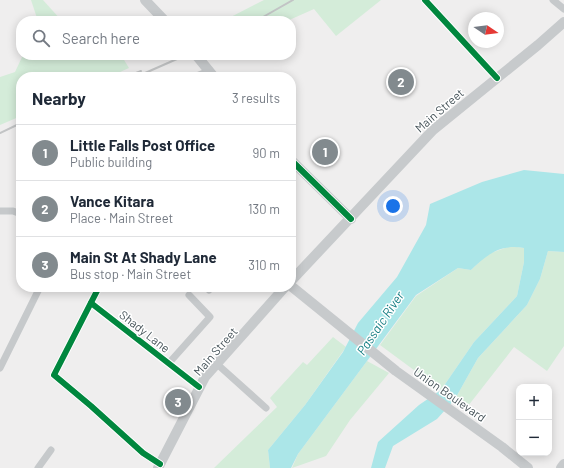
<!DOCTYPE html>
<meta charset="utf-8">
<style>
:root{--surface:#fff;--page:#f6f6f7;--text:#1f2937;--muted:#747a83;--line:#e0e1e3;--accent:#828a8e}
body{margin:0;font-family:Barlow,sans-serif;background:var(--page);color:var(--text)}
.controls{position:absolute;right:12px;bottom:12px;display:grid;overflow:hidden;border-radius:8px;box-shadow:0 2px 10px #0003}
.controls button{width:36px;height:36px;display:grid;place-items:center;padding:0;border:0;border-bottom:1px solid var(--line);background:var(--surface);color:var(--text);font:20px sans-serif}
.compass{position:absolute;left:468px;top:12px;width:36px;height:36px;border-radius:50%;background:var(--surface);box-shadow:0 2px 10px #0003;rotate:103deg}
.you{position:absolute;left:393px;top:206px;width:14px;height:14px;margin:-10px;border:3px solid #fff;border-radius:50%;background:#1a73e8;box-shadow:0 0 0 6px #1a73e833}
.badge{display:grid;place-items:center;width:26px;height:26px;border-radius:50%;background:var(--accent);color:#fff;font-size:13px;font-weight:700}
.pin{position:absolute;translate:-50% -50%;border:2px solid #fff;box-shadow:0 1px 4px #0006}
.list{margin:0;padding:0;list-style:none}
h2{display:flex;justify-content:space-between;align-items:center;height:52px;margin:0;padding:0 16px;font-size:17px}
h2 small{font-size:13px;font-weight:400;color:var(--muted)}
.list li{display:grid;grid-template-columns:26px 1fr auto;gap:12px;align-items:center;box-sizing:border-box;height:56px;padding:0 16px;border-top:1px solid var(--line)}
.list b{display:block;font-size:15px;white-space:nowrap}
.list p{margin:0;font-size:13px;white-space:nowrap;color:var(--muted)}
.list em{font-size:13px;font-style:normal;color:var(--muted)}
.icon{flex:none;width:22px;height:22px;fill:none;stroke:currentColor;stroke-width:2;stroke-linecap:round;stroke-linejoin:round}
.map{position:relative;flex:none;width:564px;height:468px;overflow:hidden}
.search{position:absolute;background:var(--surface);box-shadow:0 2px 10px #0003;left:16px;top:16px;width:280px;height:44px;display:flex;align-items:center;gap:10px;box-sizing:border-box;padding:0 14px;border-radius:16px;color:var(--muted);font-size:15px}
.panel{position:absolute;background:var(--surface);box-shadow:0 2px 10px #0003;left:16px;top:72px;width:280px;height:220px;border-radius:16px}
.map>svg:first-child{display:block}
.green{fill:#d4ecd9}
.water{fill:#abe6e8}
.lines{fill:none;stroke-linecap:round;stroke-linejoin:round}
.street{stroke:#c6c9cb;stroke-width:7}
.secondary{stroke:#c7cacc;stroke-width:10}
.rail{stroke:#c2c4c5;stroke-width:2}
.cycleway-casing{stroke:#fff;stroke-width:8}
.cycleway{stroke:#00873e;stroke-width:6}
.labels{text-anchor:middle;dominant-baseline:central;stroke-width:3;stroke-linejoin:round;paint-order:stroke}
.street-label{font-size:12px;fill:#47545a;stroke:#fff}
.water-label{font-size:13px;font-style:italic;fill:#147d82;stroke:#fff}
</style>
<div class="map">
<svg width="564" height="468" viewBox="0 0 564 468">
<rect width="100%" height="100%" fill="#efeeee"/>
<g class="green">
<polygon points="31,0 43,0 62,21 38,21"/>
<polygon points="264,0 381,0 336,36 314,9 287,21 223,21"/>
<polygon points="23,55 121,55 129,68 109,77 21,77 21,116 0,125 0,77 15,72"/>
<polygon points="511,246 524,248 524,262 517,296 474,342 441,390 380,345 416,296 458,268 471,270 488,254"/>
<polygon points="548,251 564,252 564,346 547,371 514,347 468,406 455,399 478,358 527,305 540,279"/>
<polygon points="333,337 346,347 305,405 268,450 270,468 214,468 277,407 270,398 303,362 307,365"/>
<polygon points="367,361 389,373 350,420 326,456 292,468 298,454"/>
</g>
<path class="water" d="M524,170L564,174V252L548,251L540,279L527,305L478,358L455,399L437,419L393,446L385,468H371L378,442L419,405L441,390L474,342L517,296L524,262V248C500,244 488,254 471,270L458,268L416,295L298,454L291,468H270L268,450L305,405L343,352L358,323L397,277L426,225L430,204L482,182Z"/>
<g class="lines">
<g class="street">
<polyline points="425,0 497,78"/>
<polyline points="553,0 564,9"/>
<polyline points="194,77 209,71"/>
<polyline points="0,211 13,211 21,214"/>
<polyline points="99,287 54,375 91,406 143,453 160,464"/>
<polyline points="209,290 212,287"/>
<polyline points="91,303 199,387"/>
<polyline points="169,363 210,317 189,295"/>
<polyline points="217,364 266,408"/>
<polyline points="0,368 40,287"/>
<polyline points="38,468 51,450"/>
</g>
<g class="secondary">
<polyline points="145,0 165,21"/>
<polyline points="196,55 214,77"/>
<polyline points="291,160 351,219"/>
<polyline points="291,281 433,130 538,45 564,22"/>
<polyline points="291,286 396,371 502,447 528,468"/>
<polyline points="158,468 205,377 285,287"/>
<polyline points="561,468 564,464"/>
</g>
<g class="rail">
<polyline points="256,21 293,0"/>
<polyline points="126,77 141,71"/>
<polyline points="136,77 186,55"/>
<polyline points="0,133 21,123"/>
</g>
<defs>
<g id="cycleway">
<polyline points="425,0 497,78"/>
<polyline points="291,160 351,219"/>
<polyline points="99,287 54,375 91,406 143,453 160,464"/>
<polyline points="91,303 199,387"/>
</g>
</defs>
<use href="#cycleway" class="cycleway-casing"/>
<use href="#cycleway" class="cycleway"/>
</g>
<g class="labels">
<g class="street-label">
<text transform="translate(439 110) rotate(-41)">Main Street</text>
<text transform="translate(145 331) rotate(38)">Shady Lane</text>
<text transform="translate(215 351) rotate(-49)">Main Street</text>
<text transform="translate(450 394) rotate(35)">Union Boulevard</text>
</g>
<g class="water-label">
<text transform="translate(380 323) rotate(-56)">Passaic River</text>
</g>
</g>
</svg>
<div class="controls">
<button>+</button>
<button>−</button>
</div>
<svg class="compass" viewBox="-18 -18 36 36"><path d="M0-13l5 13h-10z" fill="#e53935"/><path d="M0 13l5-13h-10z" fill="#747a83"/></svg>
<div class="you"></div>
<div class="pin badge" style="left:325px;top:152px">1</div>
<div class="pin badge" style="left:401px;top:82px">2</div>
<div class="pin badge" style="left:178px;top:402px">3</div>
<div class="search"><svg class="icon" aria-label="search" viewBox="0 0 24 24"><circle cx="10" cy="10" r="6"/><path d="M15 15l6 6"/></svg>Search here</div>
<section class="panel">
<h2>Nearby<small>3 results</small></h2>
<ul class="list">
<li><span class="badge">1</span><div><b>Little Falls Post Office</b><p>Public building</p></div><em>90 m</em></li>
<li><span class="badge">2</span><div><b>Vance Kitara</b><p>Place · Main Street</p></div><em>130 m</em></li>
<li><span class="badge">3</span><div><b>Main St At Shady Lane</b><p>Bus stop · Main Street</p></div><em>310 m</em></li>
</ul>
</section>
</div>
